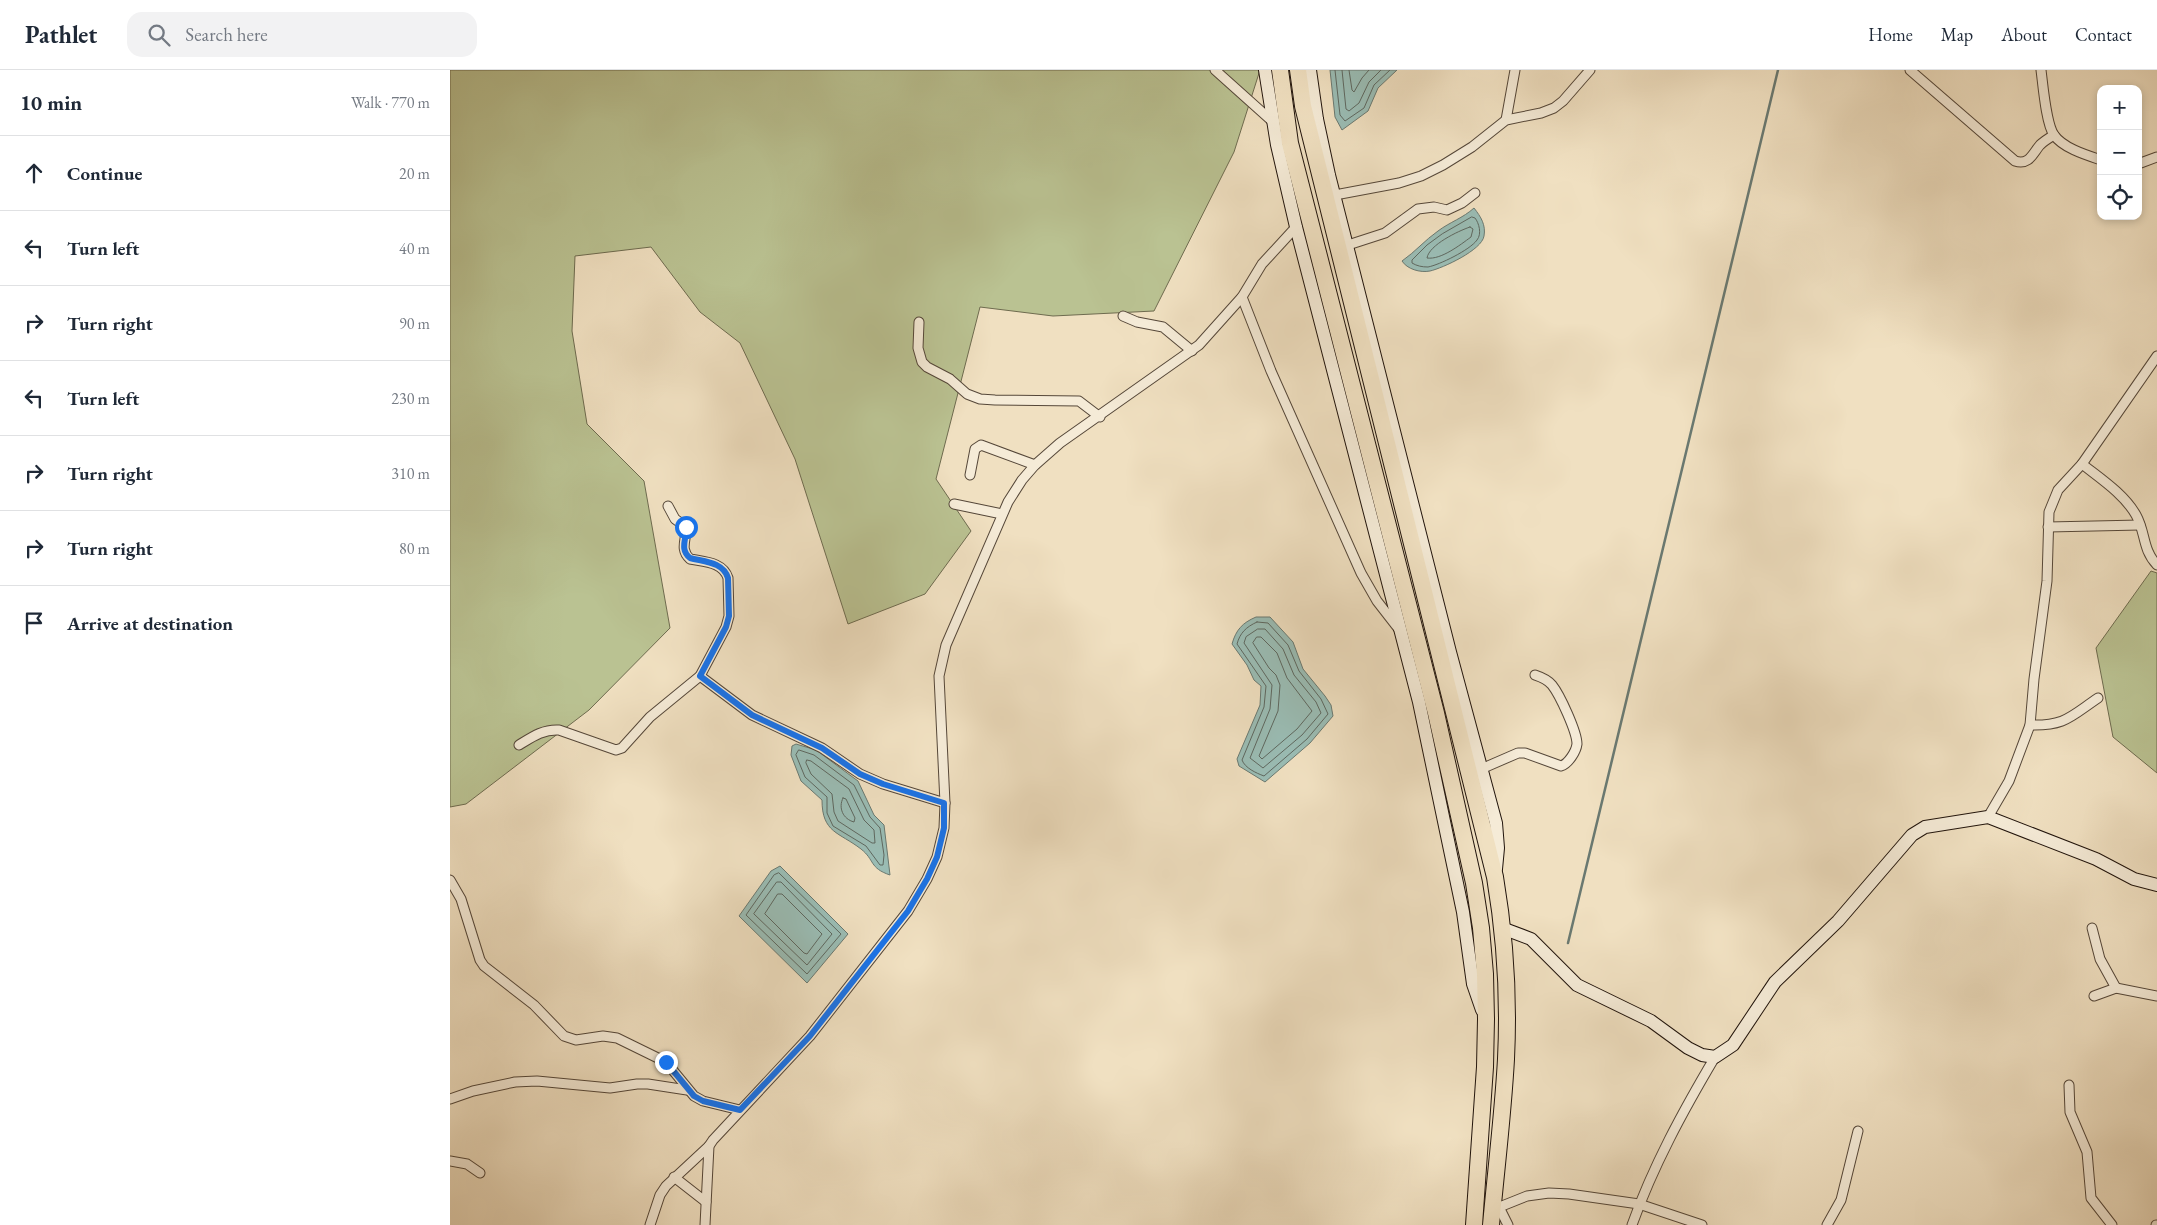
<!DOCTYPE html>
<meta charset="utf-8">
<style>
:root{--surface:#fff;--page:#f2f2f3;--text:#1f2937;--muted:#747a83;--line:#e0e1e3}
body{margin:0;font-family:"EB Garamond",serif;background:var(--page);color:var(--text)}
.controls{position:absolute;right:15px;top:15px;display:grid;overflow:hidden;border-radius:10px;box-shadow:0 2px 8px #0003}
.controls button{width:45px;height:45px;display:grid;place-items:center;padding:0;border:0;border-bottom:1px solid var(--line);background:var(--surface);color:var(--text);font:25px sans-serif}
.stop{position:absolute;width:15px;height:15px;margin:-11px;border:4px solid #1a73e8;border-radius:50%;background:#fff}
.stop.end{background:#1a73e8;border-color:#fff;box-shadow:0 1px 5px #0008}
.list{margin:0;padding:0;list-style:none}
h2{display:flex;justify-content:space-between;align-items:center;height:65px;margin:0;padding:0 20px;font-size:21px}
h2 small{font-size:16px;font-weight:400;color:var(--muted)}
.list li{display:grid;grid-template-columns:32px 1fr auto;gap:15px;align-items:center;box-sizing:border-box;height:75px;padding:0 20px;border-top:1px solid var(--line)}
.list b{display:block;font-size:19px;white-space:nowrap}
.list em{font-size:16px;font-style:normal;color:var(--muted)}
.icon{flex:none;width:28px;height:28px;fill:none;stroke:currentColor;stroke-width:2;stroke-linecap:round;stroke-linejoin:round}
.map{position:relative;flex:none;width:1707px;height:1155px;overflow:hidden}
header{display:flex;align-items:center;gap:30px;box-sizing:border-box;height:70px;padding:0 25px;background:var(--surface);border-bottom:1px solid var(--line)}
header strong{font-size:24px}
nav{display:flex;gap:28px;margin-inline-start:auto;font-size:18px}
.search{width:350px;height:45px;background:var(--page);display:flex;align-items:center;gap:12px;box-sizing:border-box;padding:0 18px;border-radius:15px;color:var(--muted);font-size:19px}
main{display:flex}
aside{flex:1;background:var(--surface)}
.map>svg:first-child{display:block}
.green{fill:#bac292;stroke:#6e6b4f}
.water{fill:#9abdb5;stroke:#6a7971}
.lines{fill:none;stroke-linecap:round;stroke-linejoin:round}
.shore{stroke:#5e6860;stroke-width:1}
.stream{stroke:#6a7971;stroke-width:2.5}
.street-casing{stroke:#554739;stroke-width:11}
.secondary-casing{stroke:#21140c;stroke-width:14}
.highway-casing{stroke:#21140c;stroke-width:18}
.street{stroke:#f5ebd7;stroke-width:9}
.secondary{stroke:#f5ebd7;stroke-width:12}
.highway{stroke:#f0e0c1;stroke-width:16}
.route{stroke:#1a73e8;stroke-width:6}
</style>
<header>
<strong>Pathlet</strong>
<div class="search"><svg class="icon" aria-label="search" viewBox="0 0 24 24"><circle cx="10" cy="10" r="6"/><path d="M15 15l6 6"/></svg>Search here</div>
<nav><a>Home</a><a>Map</a><a>About</a><a>Contact</a></nav>
</header>
<main>
<aside>
<h2>10 min<small>Walk · 770 m</small></h2>
<ul class="list">
<li><svg class="icon" aria-label="ahead" viewBox="0 0 24 24"><path d="M12 20V5M6 11l6-6 6 6"/></svg><div><b>Continue</b></div><em>20 m</em></li>
<li><svg class="icon" aria-label="left" viewBox="0 0 24 24"><path d="M17 20v-9H6M10 6l-5 5 5 5"/></svg><div><b>Turn left</b></div><em>40 m</em></li>
<li><svg class="icon" aria-label="right" viewBox="0 0 24 24"><path d="M7 20v-9h11M14 6l5 5-5 5"/></svg><div><b>Turn right</b></div><em>90 m</em></li>
<li><svg class="icon" aria-label="left" viewBox="0 0 24 24"><path d="M17 20v-9H6M10 6l-5 5 5 5"/></svg><div><b>Turn left</b></div><em>230 m</em></li>
<li><svg class="icon" aria-label="right" viewBox="0 0 24 24"><path d="M7 20v-9h11M14 6l5 5-5 5"/></svg><div><b>Turn right</b></div><em>310 m</em></li>
<li><svg class="icon" aria-label="right" viewBox="0 0 24 24"><path d="M7 20v-9h11M14 6l5 5-5 5"/></svg><div><b>Turn right</b></div><em>80 m</em></li>
<li><svg class="icon" aria-label="arrive" viewBox="0 0 24 24"><path d="M6 21V4h12l-3 4 3 4H6"/></svg><div><b>Arrive at destination</b></div></li>
</ul>
</aside>
<div class="map">
<svg width="1707" height="1155" viewBox="0 0 1707 1155">
<rect width="100%" height="100%" fill="#f0e0c1"/>
<filter id="stains"><feTurbulence type="fractalNoise" baseFrequency=".004" numOctaves="4"/><feColorMatrix values="0 0 0 0 .2 0 0 0 0 .09 0 0 0 0 .02 0 0 0 .5 -.17"/></filter>
<radialGradient id="worn" r=".72"><stop offset=".6" stop-color="#630" stop-opacity="0"/><stop offset="1" stop-color="#630" stop-opacity=".3"/></radialGradient>
<g class="green">
<polygon points="0,0 810,0 784,82 704,241 603,246 530,237 486,409 521,461 475,524 398,554 345,389 290,273 250,242 201,177 125,186 122,261 137,354 194,411 220,558 139,640 16,734 0,737"/>
<polygon points="1701,501 1707,503 1707,703 1663,667 1646,578"/>
</g>
<g class="water">
<polygon points="880,0 947,0 928,18 918,41 892,60 885,47"/>
<path d="M1024,138C1031,147 1036,155 1034,166C1032,180 993,198 980,201C970,203 957,199 952,191C965,182 975,170 988,161C1000,152 1013,148 1024,138Z"/>
<path d="M806,547H820L843,572L853,599L875,626L881,635L883,646L860,673L815,712L789,696L787,689L810,635L811,616L804,610L797,595L782,574C786,560 792,553 806,547Z"/>
<path d="M346,674L366,680L408,711L424,745L434,755L440,805C419,798 425,790 411,779C389,762 372,763 372,730L351,711L341,685L342,676Z"/>
<polygon points="330,796 398,864 357,913 289,846 321,801"/>
</g>
<g class="lines">
<g class="shore">
<polyline points="885,0 890,45 895,51 914,38 924,15 940,0"/>
<polyline points="892,0 896,39 899,41 909,33 919,12 931,0"/>
<polyline points="899,0 902,20 904,22 912,8 919,0"/>
<path d="M1022,147L1025,148C1029,153 1032,164 1027,170C1020,180 989,195 978,197C972,197 967,196 962,193V190L977,175L992,164Z"/>
<path d="M1020,157L1023,159L1021,167C1010,175 991,190 977,188C979,175 1008,161 1020,157Z"/>
<path d="M807,552L818,553L838,575L849,601L871,629L878,644L857,669L814,706C806,703 795,698 792,690L814,637L816,616L787,574C790,563 796,557 807,552Z"/>
<polygon points="808,559 815,559 833,579 844,605 866,632 871,643 852,665 813,698 800,688 820,639 822,615 794,573 796,567"/>
<polygon points="807,567 811,567 827,583 837,608 862,641 847,659 812,689 809,686 828,641 830,615 826,605 819,598 803,573"/>
<polygon points="349,680 364,685 404,715 420,747 430,758 434,785 433,795 430,795 416,776 383,756 377,743 377,727 355,707 346,685"/>
<polygon points="357,690 361,691 399,719 414,750 424,760 425,773 422,773 388,751 384,742 382,724 361,704 356,693"/>
<path d="M393,728L396,729L405,748L404,752C393,749 388,738 393,728Z"/>
<polygon points="329,803 391,864 357,904 296,845 324,805"/>
<polygon points="327,812 331,812 382,864 357,895 304,844"/>
<polygon points="328,824 332,824 372,864 357,884 354,883 315,844"/>
</g>
<polyline class="stream" points="1118,873 1328,0"/>
<defs>
<g id="street">
<polyline points="765,0 823,52"/>
<path d="M1460,0L1565,91C1579,96 1583,83 1590,75C1594,71 1599,68 1604,65"/>
<path d="M1591,0C1593,15 1596,54 1604,65C1613,78 1636,85 1651,90"/>
<polyline points="1056,50 1065,0"/>
<polyline points="1688,94 1707,87"/>
<polyline points="885,125 949,113 971,106 993,95 1022,77 1056,50 1091,43 1104,38 1113,31 1140,0"/>
<polyline points="898,175 935,163 968,139 984,137 997,140 1012,133 1025,123"/>
<polyline points="792,227 821,301 911,503 927,531 948,558"/>
<polyline points="673,246 687,252 713,257 742,281"/>
<polyline points="469,252 468,278 472,292 477,297 500,309 517,324 530,329 545,330 629,331 650,347"/>
<path d="M1632,394C1651,409 1674,424 1686,445C1696,463 1692,479 1707,495"/>
<polyline points="520,405 525,379 531,375 585,395"/>
<polyline points="504,434 552,444"/>
<polyline points="1598,457 1690,455"/>
<polyline points="250,606 302,645 372,678 410,704 433,714 495,733"/>
<path d="M1580,655C1615,656 1620,647 1648,628"/>
<path d="M69,675C82,667 93,659 109,660L166,680L172,678L200,647L250,606L276,557L279,546L278,508C273,492 255,492 240,489C229,479 237,469 236,457L225,449L218,436"/>
<path d="M1031,699L1068,683H1075L1111,696C1118,694 1126,682 1127,674C1127,662 1110,625 1102,615C1098,610 1091,607 1085,605"/>
<polyline points="1538,747 1559,711 1580,655 1584,609 1597,511 1599,442 1608,420 1632,394 1707,286"/>
<polyline points="0,810 11,829 30,890 34,896 84,935 114,966 126,970 153,966 167,968 216,992 244,1026 253,1031 290,1040"/>
<polyline points="1642,858 1650,889 1666,918"/>
<polyline points="1644,926 1666,918 1707,926"/>
<polyline points="1619,1015 1620,1042 1637,1082 1641,1128 1662,1155"/>
<polyline points="0,1029 23,1021 65,1012 87,1011 160,1018 187,1014 198,1014 237,1020"/>
<polyline points="0,1091 17,1094 30,1103"/>
<polyline points="224,1107 256,1132"/>
<polyline points="1049,1137 1058,1155"/>
<polyline points="1042,1140 1077,1126 1099,1123 1119,1124 1189,1134 1252,1155"/>
<polyline points="200,1155 210,1125 216,1116 259,1076"/>
<polyline points="255,1155 259,1076 263,1070 360,966 458,841 477,809 487,787 494,758 495,733 489,606 496,575 558,432 572,410 585,395 610,373 749,275 792,227 812,194 846,157"/>
<path d="M1182,1155C1203,1096 1233,1041 1265,987"/>
<polyline points="1377,1155 1391,1130 1408,1061"/>
<polyline points="1706,1155 1707,1155"/>
</g>
<g id="secondary">
<polyline points="815,0 827,75 846,157 969,632 1013,842 1023,914 1032,940"/>
<polyline points="860,0 867,49 879,105 1000,582 1046,753 1048,778 1046,799"/>
<polyline points="1052,858 1081,869 1127,915 1201,951 1238,978 1252,985 1265,987 1283,975 1325,912 1388,851 1462,765 1475,757 1538,747 1646,789 1684,809 1707,815"/>
</g>
<g id="highway">
<polyline points="830,0 840,73 986,643 1024,813 1031,858 1035,904 1036,949 1035,997 1024,1155"/>
<path d="M848,0L853,36L1045,807C1055,866 1059,928 1056,989C1053,1044 1046,1100 1041,1155"/>
</g>
</defs>
<use href="#street" class="street-casing"/>
<use href="#secondary" class="secondary-casing"/>
<use href="#highway" class="highway-casing"/>
<use href="#street" class="street"/>
<use href="#secondary" class="secondary"/>
<use href="#highway" class="highway"/>
</g>
<g class="lines">
<path class="route" d="M216,992L244,1026L253,1031L290,1040L360,966L458,841L477,809L487,787L494,758V733L433,714L410,704L372,678L302,645L250,606L276,557L279,546L278,508C273,492 255,492 240,488C229,479 237,469 236,457"/>
</g>
<rect width="100%" height="100%" filter="url(#stains)"/>
<rect width="100%" height="100%" fill="url(#worn)"/>
</svg>
<div class="controls">
<button>+</button>
<button>−</button>
<button><svg class="icon" aria-label="locate" viewBox="0 0 24 24"><circle cx="12" cy="12" r="6"/><path d="M12 2v4M12 18v4M2 12h4M18 12h4"/></svg></button>
</div>
<div class="stop" style="left:236px;top:457px"></div>
<div class="stop end" style="left:216px;top:992px"></div>
</div>
</main>
